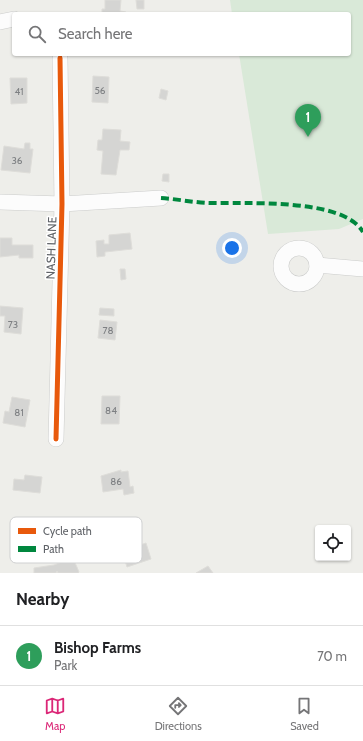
<!DOCTYPE html>
<style>
:root{--surface:#fff;--page:#f2f2f2;--text:#202124;--muted:#757577;--line:#e0e0e0;--accent:#db2777}
body{margin:0;font-family:Cabin,sans-serif;background:var(--page);color:var(--text)}
.controls{position:absolute;right:12px;bottom:12px;display:grid;overflow:hidden;border-radius:4px;box-shadow:0 1px 3px #0004}
.controls button{width:36px;height:36px;display:grid;place-items:center;padding:0;border:0;border-bottom:1px solid var(--line);background:var(--surface);color:var(--text);font:20px sans-serif}
.you{position:absolute;left:232px;top:248px;width:14px;height:14px;margin:-10px;border:3px solid #fff;border-radius:50%;background:#1a73e8;box-shadow:0 0 0 6px #1a73e833}
.badge{display:grid;place-items:center;width:26px;height:26px;border-radius:50%;background:var(--accent);color:#fff;font-size:13px;font-weight:700}
.pin{position:absolute;translate:-50% -33px;filter:drop-shadow(0 1px 2px #0008)}
.pin::after{content:'';position:absolute;top:21px;width:14px;height:12px;background:inherit;clip-path:polygon(0 0,100% 0,50% 100%)}
.list{margin:0;padding:0;list-style:none}
h2{display:flex;justify-content:space-between;align-items:center;height:52px;margin:0;padding:0 16px;font-size:17px}
h2 small{font-size:13px;font-weight:400;color:var(--muted)}
.list li{display:grid;grid-template-columns:26px 1fr auto;gap:12px;align-items:center;box-sizing:border-box;height:60px;padding:0 16px;border-top:1px solid var(--line)}
.list b{display:block;font-size:15px;white-space:nowrap}
.list p{margin:0;font-size:13px;white-space:nowrap;color:var(--muted)}
.list em{font-size:13px;font-style:normal;color:var(--muted)}
.icon{flex:none;width:22px;height:22px;fill:none;stroke:currentColor;stroke-width:2;stroke-linecap:round;stroke-linejoin:round}
.map{position:relative;flex:none;width:363px;height:573px;overflow:hidden}
.search{position:absolute;background:var(--surface);box-shadow:0 1px 3px #0004;left:12px;right:12px;top:12px;height:44px;display:flex;align-items:center;gap:10px;box-sizing:border-box;padding:0 14px;border-radius:4px;color:var(--muted);font-size:15px}
.sheet{height:112px;background:var(--surface)}
nav{display:flex;justify-content:space-around;align-items:center;box-sizing:border-box;height:56px;border-top:1px solid var(--line);background:var(--surface);font-size:11px;color:var(--muted)}
nav a{display:grid;justify-items:center;gap:2px}
nav .on{color:var(--accent)}
.map>svg:first-child{display:block}
.green{fill:#d9e9d8}
.building{fill:#d5d5d3;stroke:#deddd9}
.lines{fill:none;stroke-linecap:round;stroke-linejoin:round}
.minor-casing{stroke:#cbcccb;stroke-width:16}
.minor{stroke:#fcfcfc;stroke-width:15}
.quiet{stroke:#00873e;stroke-width:4;stroke-dasharray:8 4;stroke-linecap:butt}
.cycleway-casing{stroke:#fff;stroke-width:8}
.cycleway{stroke:#e8590c;stroke-width:5}
.labels{text-anchor:middle;dominant-baseline:central;stroke-width:3;stroke-linejoin:round;paint-order:stroke}
.number-label{font-size:10px;fill:#7e8083}
.street-label{font-size:12px;fill:#5f6267;stroke:#fff}
.key{fill:#fff;stroke:#cfd0d1;stroke-width:1}
.key-label{font-size:11px;fill:#5f6267}
</style>
<div class="map">
<svg width="363" height="573" viewBox="0 0 363 573">
<rect width="100%" height="100%" fill="#eeeeea"/>
<polygon class="green" points="230,0 363,0 363,219 339,229 268,234 239,54 349,54 349,14 232,14"/>
<g class="building">
<polygon points="105,0 121,0 120,11 126,12 125,14 102,14 102,9 105,9"/>
<polygon points="136,0 144,0 144,9 137,9"/>
<polygon points="93,76 109,77 108,103 92,102"/>
<polygon points="10,78 27,78 27,103 11,104"/>
<polygon points="161,89 168,91 166,100 159,98"/>
<polygon points="103,129 121,130 120,141 130,142 129,150 120,150 116,175 101,174 103,151 97,150 98,140 102,140"/>
<polygon points="25,143 30,143 30,149 33,149 30,173 1,170 4,146 24,149"/>
<polygon points="163,174 169,174 169,182 162,181"/>
<polygon points="130,233 132,249 105,252 105,256 97,257 96,241 104,240 104,244 109,244 109,235"/>
<polygon points="0,238 12,238 12,245 33,245 33,258 19,258 19,255 0,257"/>
<polygon points="120,269 125,269 126,279 121,280"/>
<polygon points="0,306 23,308 21,334 4,332 5,316 0,316"/>
<polygon points="100,308 114,309 114,316 99,315"/>
<polygon points="100,320 117,322 115,340 98,338"/>
<polygon points="102,396 120,396 119,424 101,424"/>
<polygon points="12,397 30,400 25,427 3,423 5,411 9,412"/>
<polygon points="121,470 121,472 128,471 130,487 133,486 134,493 124,495 123,489 103,492 101,476"/>
<polygon points="25,475 42,477 40,493 13,490 14,479 24,480"/>
<polygon points="146,543 151,559 127,567 122,551"/>
<polygon points="73,558 79,572 78,573 58,573 57,571 56,573 34,573 34,568 54,565"/>
<polygon points="208,566 213,573 196,573"/>
</g>
<g class="lines">
<defs>
<g id="minor">
<polyline points="0,22 14,19"/>
<polyline points="0,202 62,204 161,198"/>
<circle cx="299" cy="266" r="18"/>
<polyline points="317,265 363,269"/>
<polyline points="56,439 62,204 60,58"/>
</g>
</defs>
<use href="#minor" class="minor-casing"/>
<use href="#minor" class="minor"/>
<path class="quiet" d="M161,198C176,199 191,202 207,203C243,204 343,197 363,232"/>
<defs>
<polyline id="cycleway" points="56,439 62,204 60,58"/>
</defs>
<use href="#cycleway" class="cycleway-casing"/>
<use href="#cycleway" class="cycleway"/>
</g>
<g class="labels">
<g class="number-label">
<text x="100" y="90">56</text>
<text x="19" y="91">41</text>
<text x="17" y="160">36</text>
<text x="13" y="324">73</text>
<text x="108" y="330">78</text>
<text x="111" y="410">84</text>
<text x="19" y="412">81</text>
<text x="116" y="481">86</text>
</g>
<g class="street-label">
<text transform="translate(51 248) rotate(-88)">NASH LANE</text>
</g>
</g>
<rect x="10" y="517" width="132" height="46" rx="6" class="key"/>
<rect x="18" y="528" width="18" height="6" fill="#e8590c"/>
<rect x="18" y="546" width="18" height="6" fill="#00873e"/>
<g class="key-label">
<text x="43" y="535">Cycle path</text>
<text x="43" y="553">Path</text>
</g>
</svg>
<div class="controls">
<button><svg class="icon" aria-label="locate" viewBox="0 0 24 24"><circle cx="12" cy="12" r="6"/><path d="M12 2v4M12 18v4M2 12h4M18 12h4"/></svg></button>
</div>
<div class="you"></div>
<div class="pin badge" style="left:308px;top:137px;background:#2e9e5b">1</div>
<div class="search"><svg class="icon" aria-label="search" viewBox="0 0 24 24"><circle cx="10" cy="10" r="6"/><path d="M15 15l6 6"/></svg>Search here</div>
</div>
<section class="sheet">
<h2>Nearby<small></small></h2>
<ul class="list">
<li><span class="badge" style="background:#2e9e5b">1</span><div><b>Bishop Farms</b><p>Park</p></div><em>70 m</em></li>
</ul>
</section>
<nav>
<a class="on"><svg class="icon" aria-label="map" viewBox="0 0 24 24"><path d="M3 6l6-2 6 2 6-2v14l-6 2-6-2-6 2zM9 4v14M15 6v14"/></svg>Map</a>
<a><svg class="icon" aria-label="directions" viewBox="0 0 24 24"><path d="M12 3l9 9-9 9-9-9zM9 14v-3h6M13 9l2 2-2 2"/></svg>Directions</a>
<a><svg class="icon" aria-label="saved" viewBox="0 0 24 24"><path d="M7 4h10v16l-5-4-5 4z"/></svg>Saved</a>
</nav>
